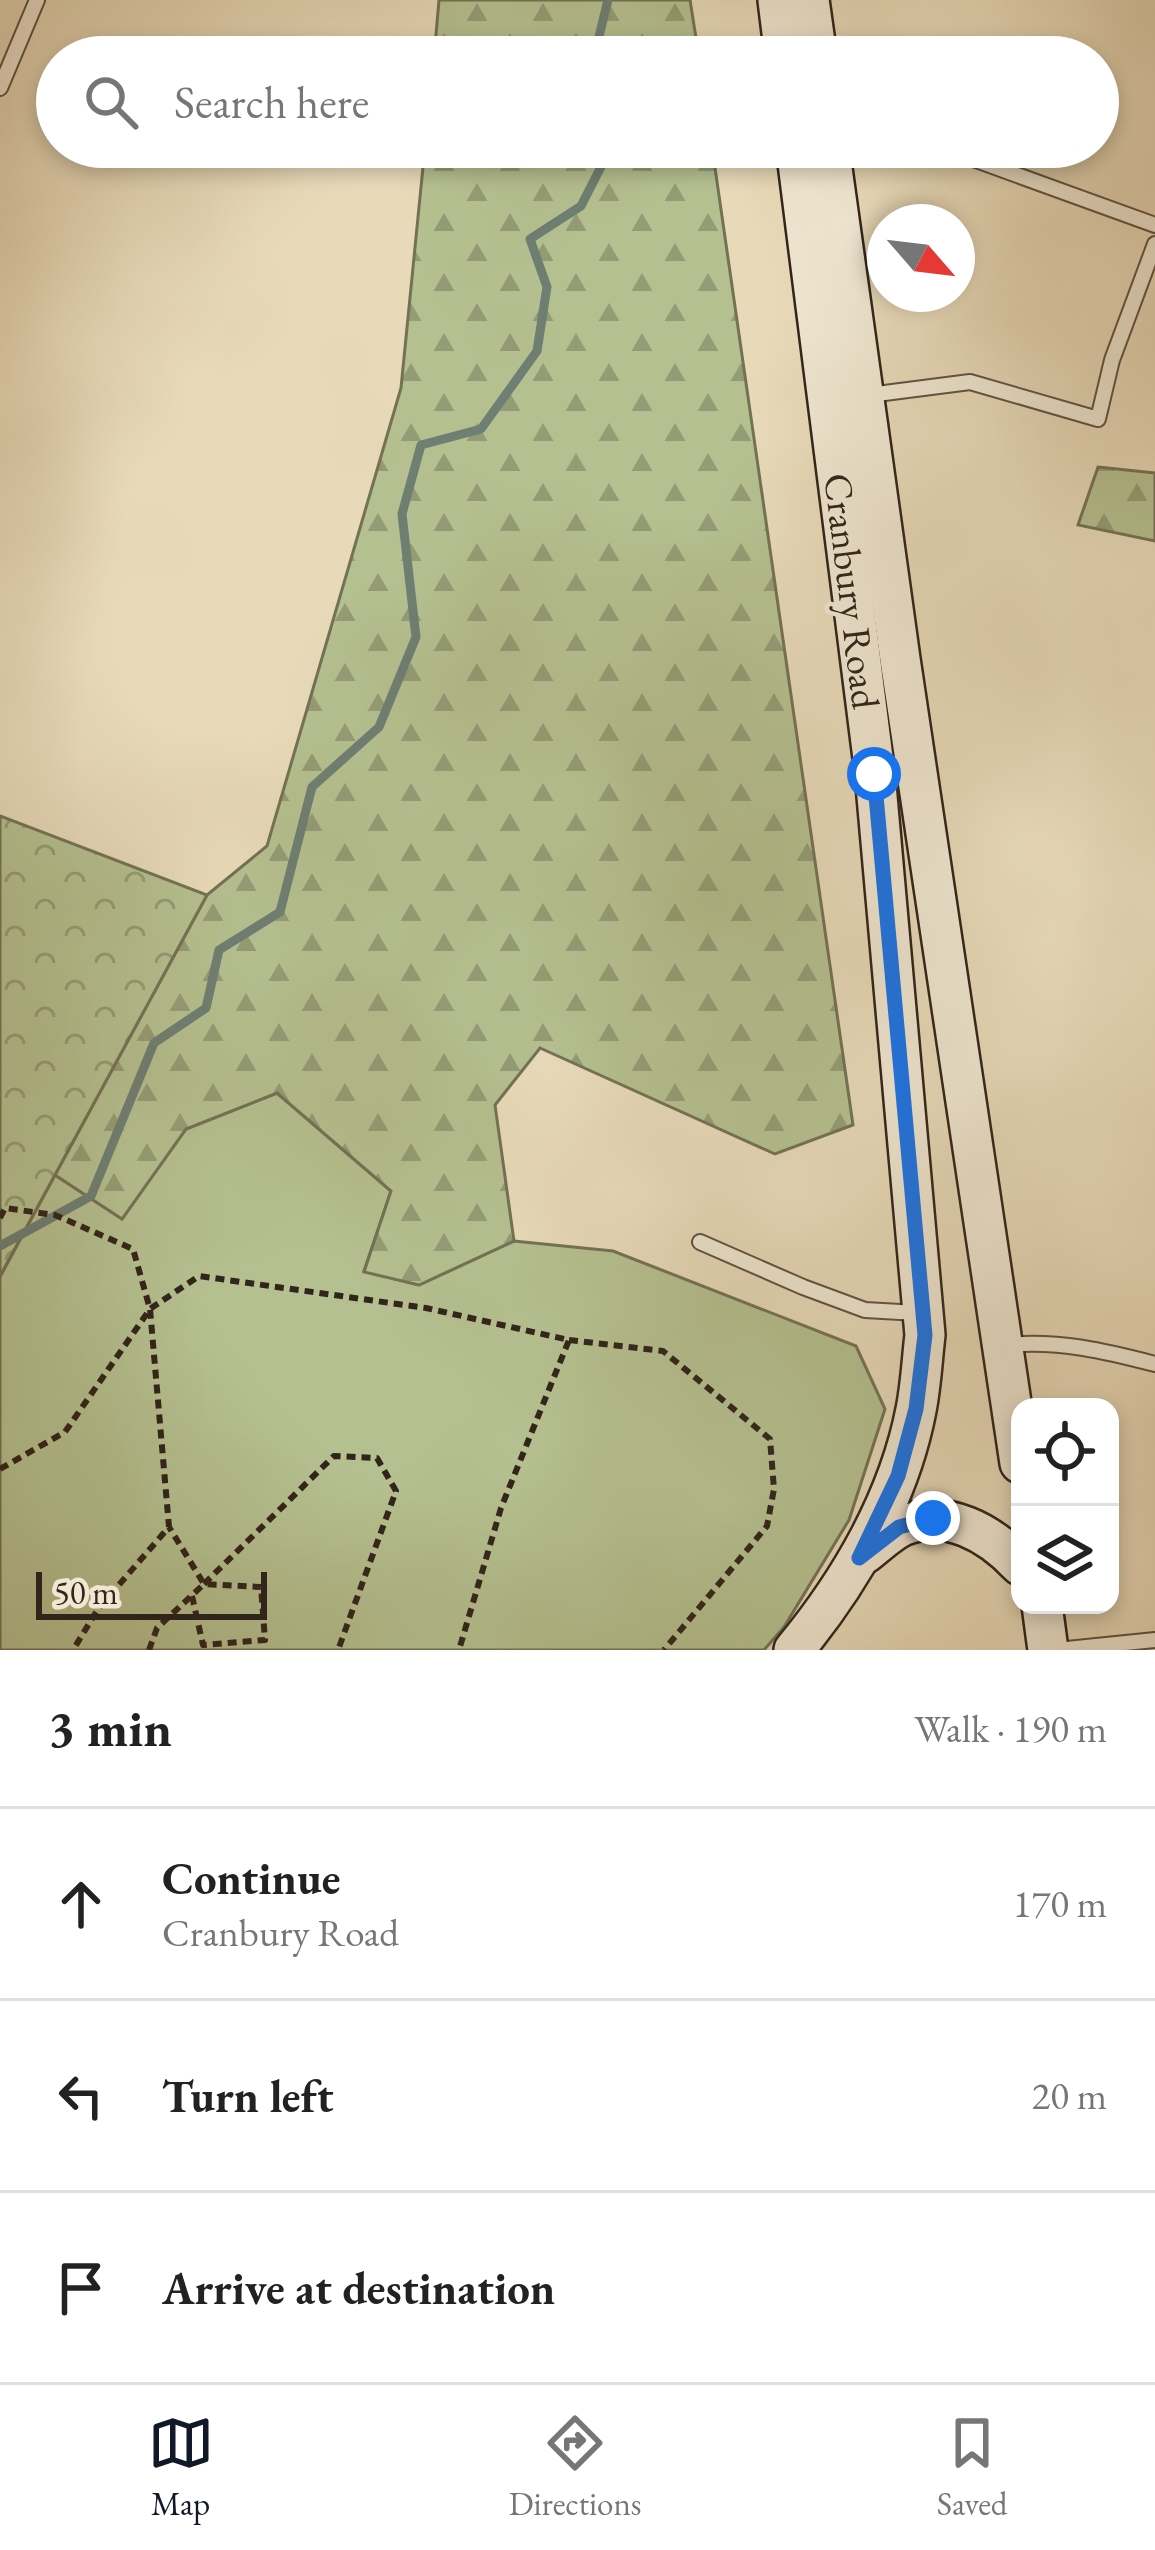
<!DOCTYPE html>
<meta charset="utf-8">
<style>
:root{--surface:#fff;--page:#f2f2f2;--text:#222;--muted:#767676;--line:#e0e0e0;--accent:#111827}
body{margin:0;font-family:"EB Garamond",serif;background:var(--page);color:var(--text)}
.controls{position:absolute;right:36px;bottom:36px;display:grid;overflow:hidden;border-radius:24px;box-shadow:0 6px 18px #0003}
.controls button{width:108px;height:108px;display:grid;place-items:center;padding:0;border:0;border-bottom:3px solid var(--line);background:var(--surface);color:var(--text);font:60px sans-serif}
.compass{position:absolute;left:867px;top:204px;width:108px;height:108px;border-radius:50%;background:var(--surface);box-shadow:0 6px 18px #0003;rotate:118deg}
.scale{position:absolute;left:36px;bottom:30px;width:231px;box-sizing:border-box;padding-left:12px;border:6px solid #31241a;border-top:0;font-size:33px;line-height:42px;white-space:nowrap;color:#31241a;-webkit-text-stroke:9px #f0e7d2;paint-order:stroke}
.stop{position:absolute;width:36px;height:36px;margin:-27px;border:9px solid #1a73e8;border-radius:50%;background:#fff}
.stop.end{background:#1a73e8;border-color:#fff;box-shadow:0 3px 12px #0008}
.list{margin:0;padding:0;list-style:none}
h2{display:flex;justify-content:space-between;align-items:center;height:156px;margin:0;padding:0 48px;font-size:51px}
h2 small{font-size:39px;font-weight:400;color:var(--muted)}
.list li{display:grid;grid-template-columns:78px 1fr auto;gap:36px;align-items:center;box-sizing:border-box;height:192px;padding:0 48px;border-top:3px solid var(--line)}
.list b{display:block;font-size:45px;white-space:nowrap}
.list p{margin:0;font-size:39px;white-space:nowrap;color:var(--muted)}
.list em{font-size:39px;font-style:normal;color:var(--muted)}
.icon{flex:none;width:66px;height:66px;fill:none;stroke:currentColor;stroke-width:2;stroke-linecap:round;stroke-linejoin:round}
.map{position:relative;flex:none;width:1155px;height:1650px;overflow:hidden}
.search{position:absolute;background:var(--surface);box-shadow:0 6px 18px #0003;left:36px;right:36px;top:36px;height:132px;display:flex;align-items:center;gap:30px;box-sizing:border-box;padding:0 42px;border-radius:66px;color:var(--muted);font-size:45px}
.sheet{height:732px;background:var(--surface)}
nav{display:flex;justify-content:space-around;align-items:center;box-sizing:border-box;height:168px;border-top:3px solid var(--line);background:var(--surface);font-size:33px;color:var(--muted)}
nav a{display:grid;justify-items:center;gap:6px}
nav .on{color:var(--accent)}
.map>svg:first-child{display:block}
.grass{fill:#b5c090;stroke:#737255;stroke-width:3}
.forest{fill:url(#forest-firs);stroke:#737255;stroke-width:3}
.park{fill:url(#park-crowns);stroke:#737255;stroke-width:3}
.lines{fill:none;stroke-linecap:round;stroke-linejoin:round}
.stream{stroke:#6e7f73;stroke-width:9}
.service-casing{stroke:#5f5242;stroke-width:18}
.secondary-casing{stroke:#31241a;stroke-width:44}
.path{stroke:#31241a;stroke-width:6;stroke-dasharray:9 6;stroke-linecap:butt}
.service{stroke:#f0e7d2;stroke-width:14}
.secondary{stroke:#f0e7d2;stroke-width:39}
.route{stroke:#1a73e8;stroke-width:15}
.labels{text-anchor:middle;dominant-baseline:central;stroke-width:9;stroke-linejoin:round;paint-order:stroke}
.street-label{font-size:39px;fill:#31241a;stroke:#f0e7d2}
</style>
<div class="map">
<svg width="1155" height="1650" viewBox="0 0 1155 1650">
<defs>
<pattern id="forest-firs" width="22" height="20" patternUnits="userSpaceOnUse" patternTransform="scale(3)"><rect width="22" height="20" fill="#b5c090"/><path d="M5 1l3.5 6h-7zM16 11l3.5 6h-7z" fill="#949c75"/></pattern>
<pattern id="park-crowns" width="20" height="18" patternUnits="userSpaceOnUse" patternTransform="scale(3)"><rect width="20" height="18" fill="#b5c090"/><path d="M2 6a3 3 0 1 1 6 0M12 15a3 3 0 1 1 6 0" fill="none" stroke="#949c75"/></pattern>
</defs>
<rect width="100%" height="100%" fill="#e8dab9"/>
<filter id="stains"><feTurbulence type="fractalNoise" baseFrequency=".00167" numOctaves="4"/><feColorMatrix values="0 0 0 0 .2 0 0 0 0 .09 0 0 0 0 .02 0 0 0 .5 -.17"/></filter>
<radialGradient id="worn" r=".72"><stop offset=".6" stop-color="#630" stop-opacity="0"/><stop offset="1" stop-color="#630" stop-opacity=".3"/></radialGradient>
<polygon class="grass" points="277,1093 391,1191 364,1271 419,1285 514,1241 613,1251 856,1346 885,1409 849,1520 784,1627 764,1650 0,1650 0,1277 55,1175 122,1219 186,1129"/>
<g class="forest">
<polygon points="439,0 690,0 699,57 434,57"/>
<polygon points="425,147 712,147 853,1125 775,1154 540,1048 495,1105 514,1241 419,1285 364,1272 391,1191 277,1093 186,1129 122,1219 55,1175 207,895 267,846 401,388"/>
<polygon points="1098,467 1155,473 1155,541 1078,525"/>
</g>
<polygon class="park" points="0,816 207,895 0,1276"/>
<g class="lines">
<g class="stream">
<polyline points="594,57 608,0"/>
<polyline points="0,1246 91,1196 154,1043 206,1008 219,950 280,912 312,787 379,727 416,637 402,514 421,445 481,429 537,351 547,287 530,239 581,206 606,157 603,147"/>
</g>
<defs>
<g id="service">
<polyline points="0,88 37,0"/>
<polyline points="940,147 1155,225"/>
<polyline points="869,395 970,382 1098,419 1112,360 1155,244"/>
<polyline points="700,1242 803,1287 865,1310 918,1313"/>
<path d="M1007,1345C1059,1340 1105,1351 1155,1364"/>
<polyline points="1057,1650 1155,1640"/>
</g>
<g id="secondary">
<polyline points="778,0 785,57"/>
<polyline points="809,0 817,57"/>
<polyline points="829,147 900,659 1020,1463"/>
<path d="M864,1554C876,1545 889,1532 902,1526C947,1508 990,1533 1020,1565"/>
<polyline points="1042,1605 1048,1650"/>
<path d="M794,1650C851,1581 899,1498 916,1410C921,1385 922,1360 925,1335L875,774L796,147"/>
</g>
</defs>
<use href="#service" class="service-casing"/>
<use href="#secondary" class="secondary-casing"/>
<g class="path">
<polyline points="0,1218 5,1208 55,1215 133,1249 150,1309 169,1527 98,1609 73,1650"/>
<polyline points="569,1340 663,1351 770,1439 774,1489 767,1526 664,1650"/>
<polyline points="0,1469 65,1432 150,1309 199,1276 426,1308 569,1340 501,1508 459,1650"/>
<polyline points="204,1584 334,1456 377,1458 396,1491 338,1650"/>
<polyline points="192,1596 203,1645 265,1640 261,1587 204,1584"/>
<polyline points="149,1650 157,1628 204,1584 169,1527"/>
</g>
<use href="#service" class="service"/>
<use href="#secondary" class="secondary"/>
</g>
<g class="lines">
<polyline class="route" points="874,774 925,1335 916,1409 898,1476 859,1558 899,1527 933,1518"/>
</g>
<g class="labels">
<g class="street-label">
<text transform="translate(852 591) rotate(83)">Cranbury Road</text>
</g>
</g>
<rect width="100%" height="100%" filter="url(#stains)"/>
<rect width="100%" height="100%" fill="url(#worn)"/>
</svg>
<div class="controls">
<button><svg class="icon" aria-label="locate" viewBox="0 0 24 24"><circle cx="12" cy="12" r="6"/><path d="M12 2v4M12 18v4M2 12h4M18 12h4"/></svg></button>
<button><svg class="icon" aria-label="layers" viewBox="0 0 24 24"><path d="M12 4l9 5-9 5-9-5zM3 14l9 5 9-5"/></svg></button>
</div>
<svg class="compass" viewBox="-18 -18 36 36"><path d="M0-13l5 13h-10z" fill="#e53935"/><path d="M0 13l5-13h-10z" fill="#767676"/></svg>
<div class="scale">50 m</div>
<div class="stop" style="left:874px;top:774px"></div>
<div class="stop end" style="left:933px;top:1518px"></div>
<div class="search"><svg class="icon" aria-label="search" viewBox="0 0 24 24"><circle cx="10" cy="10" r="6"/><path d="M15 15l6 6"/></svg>Search here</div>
</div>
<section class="sheet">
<h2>3 min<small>Walk · 190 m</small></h2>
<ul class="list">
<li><svg class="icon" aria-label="ahead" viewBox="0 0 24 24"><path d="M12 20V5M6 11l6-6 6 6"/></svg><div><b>Continue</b><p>Cranbury Road</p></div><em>170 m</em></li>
<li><svg class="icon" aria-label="left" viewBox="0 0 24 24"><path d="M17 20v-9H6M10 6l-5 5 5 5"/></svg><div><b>Turn left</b></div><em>20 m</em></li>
<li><svg class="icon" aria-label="arrive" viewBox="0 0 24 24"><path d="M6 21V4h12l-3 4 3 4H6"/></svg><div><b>Arrive at destination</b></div></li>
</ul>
</section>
<nav>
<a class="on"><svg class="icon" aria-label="map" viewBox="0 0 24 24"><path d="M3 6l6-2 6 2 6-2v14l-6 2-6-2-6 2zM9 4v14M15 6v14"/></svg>Map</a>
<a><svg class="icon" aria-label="directions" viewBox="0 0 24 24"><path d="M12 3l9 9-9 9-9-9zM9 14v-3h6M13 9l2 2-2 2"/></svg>Directions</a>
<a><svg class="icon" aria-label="saved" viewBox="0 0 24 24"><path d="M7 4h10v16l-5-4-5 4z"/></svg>Saved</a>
</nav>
